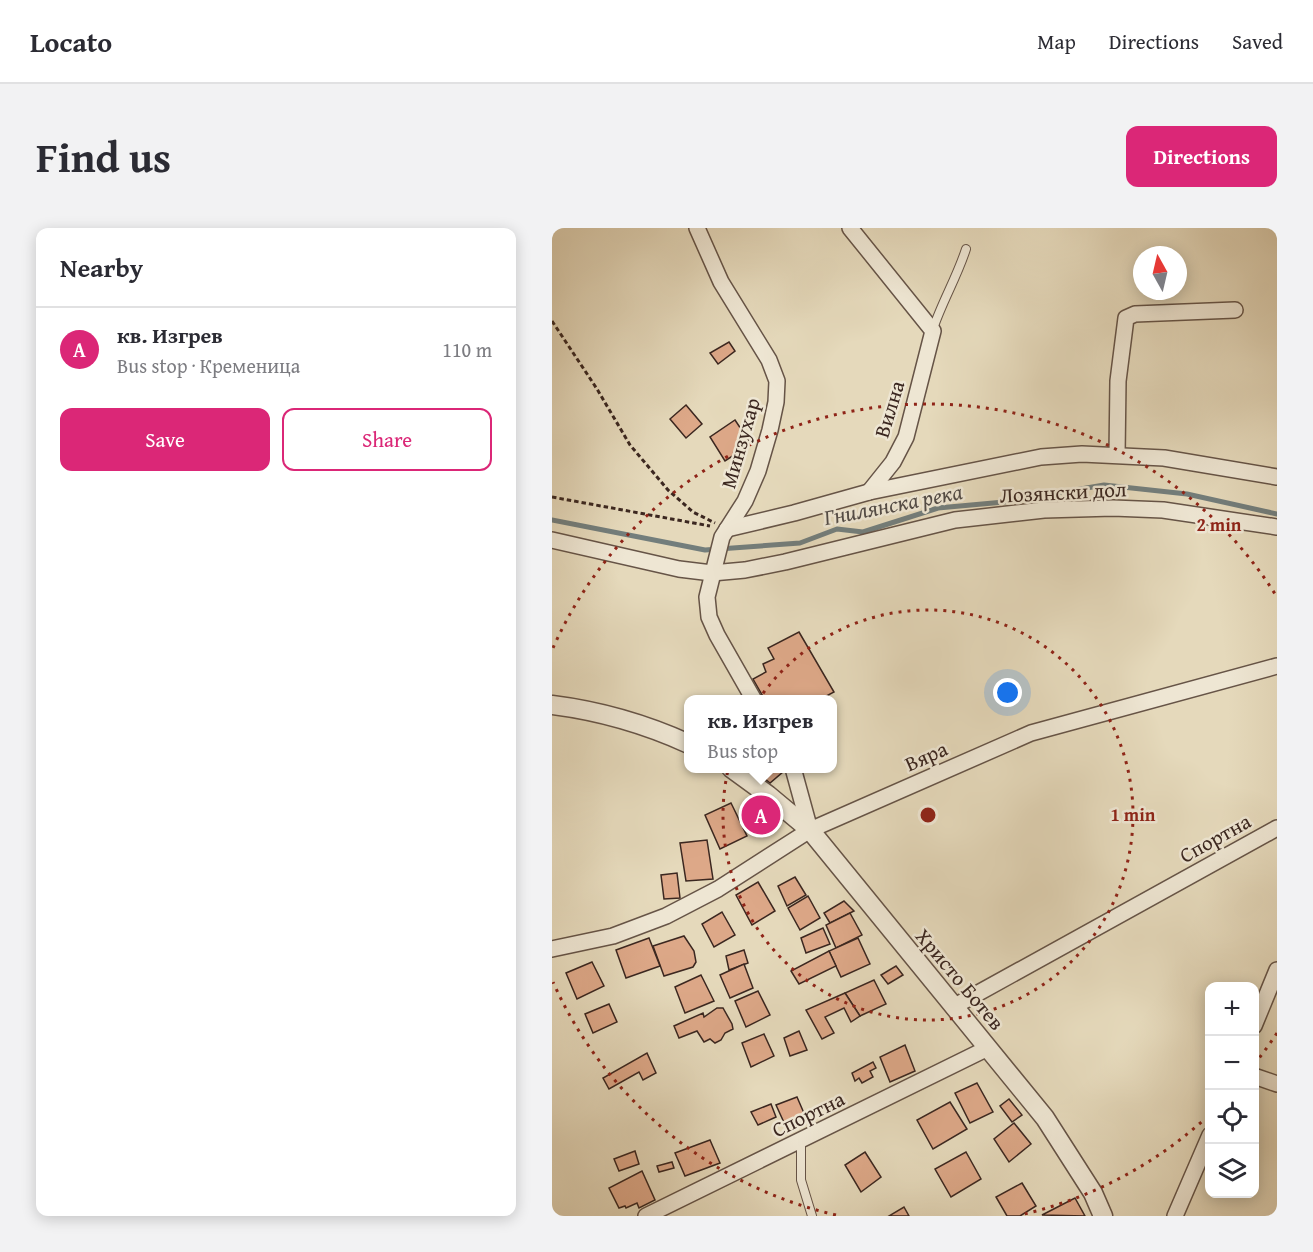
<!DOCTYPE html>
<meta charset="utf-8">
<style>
:root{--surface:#fff;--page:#f2f2f3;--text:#2b2b33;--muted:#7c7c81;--line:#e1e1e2;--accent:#db2777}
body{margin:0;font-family:"Gentium Book Plus",serif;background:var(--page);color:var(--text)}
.controls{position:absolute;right:18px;bottom:18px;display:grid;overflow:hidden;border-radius:12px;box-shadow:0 3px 15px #0003}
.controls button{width:54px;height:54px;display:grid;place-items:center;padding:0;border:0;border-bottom:2px solid var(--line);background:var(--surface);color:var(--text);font:30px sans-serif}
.compass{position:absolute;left:581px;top:18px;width:54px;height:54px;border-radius:50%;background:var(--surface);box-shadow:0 3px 15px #0003;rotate:352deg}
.you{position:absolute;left:456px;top:465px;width:21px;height:21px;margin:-15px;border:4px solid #fff;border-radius:50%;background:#1a73e8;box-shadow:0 0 0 9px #1a73e833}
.badge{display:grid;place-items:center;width:39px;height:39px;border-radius:50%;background:var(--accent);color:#fff;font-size:20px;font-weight:700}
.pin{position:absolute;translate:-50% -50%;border:3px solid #fff;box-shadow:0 2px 6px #0006}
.popup{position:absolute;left:132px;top:467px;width:153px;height:78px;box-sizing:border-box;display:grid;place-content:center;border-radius:12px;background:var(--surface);filter:drop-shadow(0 2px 4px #0005);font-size:20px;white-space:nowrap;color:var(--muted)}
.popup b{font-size:22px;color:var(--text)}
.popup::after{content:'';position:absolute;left:50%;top:100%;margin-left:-12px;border:12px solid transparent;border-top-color:var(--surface)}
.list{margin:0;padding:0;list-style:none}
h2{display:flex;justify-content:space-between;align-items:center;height:78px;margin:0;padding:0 24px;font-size:26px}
h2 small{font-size:20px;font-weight:400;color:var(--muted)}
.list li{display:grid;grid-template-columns:39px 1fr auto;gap:18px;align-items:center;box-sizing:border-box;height:84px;padding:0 24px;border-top:2px solid var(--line)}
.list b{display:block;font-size:22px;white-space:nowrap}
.list p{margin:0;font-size:20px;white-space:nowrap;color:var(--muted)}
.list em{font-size:20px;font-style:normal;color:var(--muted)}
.actions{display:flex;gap:12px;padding:18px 24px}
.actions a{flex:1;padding:14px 0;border:2px solid var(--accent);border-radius:12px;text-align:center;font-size:21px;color:var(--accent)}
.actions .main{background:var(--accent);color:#fff}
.icon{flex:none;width:33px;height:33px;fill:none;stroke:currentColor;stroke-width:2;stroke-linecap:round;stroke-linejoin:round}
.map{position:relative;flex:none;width:725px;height:988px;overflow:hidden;border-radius:12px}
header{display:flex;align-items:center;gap:36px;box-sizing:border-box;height:84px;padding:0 30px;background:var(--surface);border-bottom:2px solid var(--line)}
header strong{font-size:28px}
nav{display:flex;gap:33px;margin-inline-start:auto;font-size:21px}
.intro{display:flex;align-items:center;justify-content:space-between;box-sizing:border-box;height:144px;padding:0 36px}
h1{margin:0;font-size:42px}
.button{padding:15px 27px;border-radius:12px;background:var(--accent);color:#fff;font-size:21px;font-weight:700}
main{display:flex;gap:36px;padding:0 36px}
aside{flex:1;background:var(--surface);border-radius:12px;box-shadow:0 3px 15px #0003}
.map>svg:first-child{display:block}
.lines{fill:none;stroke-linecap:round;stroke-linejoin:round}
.stream{stroke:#737e7c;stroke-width:5}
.building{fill:#dda888;stroke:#3b2720;stroke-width:1.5}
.service-casing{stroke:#665447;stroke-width:10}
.minor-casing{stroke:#665447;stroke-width:18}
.tertiary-casing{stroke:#665447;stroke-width:21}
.path{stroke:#3b2720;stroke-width:3;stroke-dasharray:4.5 3;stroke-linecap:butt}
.service{stroke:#eee6d3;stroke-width:8}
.minor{stroke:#eee6d3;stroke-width:15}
.tertiary{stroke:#eee6d3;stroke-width:18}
.ring{fill:none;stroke:#8f2418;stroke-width:3;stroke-dasharray:3 6}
.labels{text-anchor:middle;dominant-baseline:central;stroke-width:5;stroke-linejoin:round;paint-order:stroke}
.street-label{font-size:21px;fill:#3b2720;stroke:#eee6d3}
.water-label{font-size:22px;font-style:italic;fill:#524b46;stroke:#eee6d3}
.centre{fill:#8f2418;stroke:#eee6d3;stroke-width:3}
.ring-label{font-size:18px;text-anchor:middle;font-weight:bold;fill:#8f2418;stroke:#eee6d3;stroke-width:5;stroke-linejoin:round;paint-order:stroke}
</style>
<header>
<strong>Locato</strong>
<nav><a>Map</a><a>Directions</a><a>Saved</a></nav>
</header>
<div class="intro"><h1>Find us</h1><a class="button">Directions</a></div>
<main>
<aside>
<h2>Nearby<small></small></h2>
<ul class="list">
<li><span class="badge">A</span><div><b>кв. Изгрев</b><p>Bus stop · Кременица</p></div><em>110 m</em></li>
</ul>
<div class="actions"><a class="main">Save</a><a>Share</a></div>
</aside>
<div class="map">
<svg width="725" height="988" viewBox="0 0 725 988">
<rect width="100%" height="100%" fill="#e5d9bb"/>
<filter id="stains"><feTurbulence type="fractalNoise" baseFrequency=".00333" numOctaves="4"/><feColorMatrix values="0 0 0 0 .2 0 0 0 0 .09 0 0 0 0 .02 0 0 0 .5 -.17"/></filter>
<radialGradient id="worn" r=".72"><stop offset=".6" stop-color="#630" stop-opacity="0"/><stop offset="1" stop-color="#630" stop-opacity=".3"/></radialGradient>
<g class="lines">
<polyline class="stream" points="0,292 153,322 248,315 285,301 311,304 386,280 452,274 552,257 635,266 725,286"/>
</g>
<g class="building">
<polygon points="177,114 183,123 166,136 158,125"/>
<polygon points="134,177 150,196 134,210 118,191"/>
<polygon points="183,192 199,216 173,233 158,209"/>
<polygon points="247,404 282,464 267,472 213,472 201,451 214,444 211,436 222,431 216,420"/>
<polygon points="204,540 230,540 232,543 218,555 202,542"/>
<polygon points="179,575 195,608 168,621 153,587"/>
<polygon points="155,612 161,651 134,653 128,615"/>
<polygon points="125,645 128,670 112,671 109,647"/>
<polygon points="243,649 254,667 235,678 226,658"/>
<polygon points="206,654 223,683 200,697 184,667"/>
<polygon points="256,668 268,690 248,702 236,680"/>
<polygon points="292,673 302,683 278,695 272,685"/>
<polygon points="170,684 183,707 162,719 150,696"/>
<polygon points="298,685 310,707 284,720 274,697"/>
<polygon points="271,700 278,716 254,725 249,710"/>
<polygon points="132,708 142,723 144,734 141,739 112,748 101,718"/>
<polygon points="97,710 108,738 74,750 64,722"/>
<polygon points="306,710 318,736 289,749 277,723"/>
<polygon points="192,722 196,735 177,742 174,728"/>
<polygon points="277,723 284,738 247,756 239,743"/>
<polygon points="40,734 52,758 25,771 14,745"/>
<polygon points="192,736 201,760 178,770 168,747"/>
<polygon points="344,738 351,747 336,756 329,747"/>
<polygon points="149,747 162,773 133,785 123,759"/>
<polygon points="322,752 334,776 308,788 293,765"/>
<polygon points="206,763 218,787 194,799 183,773"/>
<polygon points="293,765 308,788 299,794 292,780 273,789 282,805 270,811 254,782"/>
<polygon points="57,776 65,794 41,805 33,786"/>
<polygon points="165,780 171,780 180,796 181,801 173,805 169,812 163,815 158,811 152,814 145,803 127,810 122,798 151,785 152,789"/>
<polygon points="247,803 255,822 238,828 232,810"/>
<polygon points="212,806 222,828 199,839 190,815"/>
<polygon points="353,817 363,843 338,854 328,829"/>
<polygon points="95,825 104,845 91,852 87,844 57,861 51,850"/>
<polygon points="321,834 324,840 318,843 321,849 310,855 307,850 303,853 300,845"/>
<polygon points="425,855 441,884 418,895 403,865"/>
<polygon points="245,869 255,892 235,901 224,877"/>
<polygon points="457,871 470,887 460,894 448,878"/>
<polygon points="398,874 415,901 381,921 365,892"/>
<polygon points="219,876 224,889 206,897 199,884"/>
<polygon points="462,895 479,916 457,934 442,911"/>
<polygon points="158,912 168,935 133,948 123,925"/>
<polygon points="83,923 87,936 67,943 62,931"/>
<polygon points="313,924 329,949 309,964 293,937"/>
<polygon points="414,924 429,951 399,969 383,941"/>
<polygon points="120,934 122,940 107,944 105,938"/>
<polygon points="90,943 103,972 87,980 85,975 74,980 73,978 67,980 57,960"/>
<polygon points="470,955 484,978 468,988 455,988 444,969"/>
<polygon points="523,970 533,988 490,987"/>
<polygon points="352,979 357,988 337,988"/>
</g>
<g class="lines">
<defs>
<g id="service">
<path d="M381,101C390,74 405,49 414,21"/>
<polyline points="249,913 249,952 260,988"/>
</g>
<g id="minor">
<polyline points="145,0 169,54 217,132 225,153 224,174 218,202 206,243 193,273 170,309 155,369 157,389 165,407 202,472"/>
<polyline points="298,0 381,103 354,209 341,234 317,264"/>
<polyline points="565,227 566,153 574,90 583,86 683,82"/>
<polyline points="175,301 242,285 317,264 489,229 530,226 612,230 725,249"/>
<polyline points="0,312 127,341 160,345 193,342 233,334 403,292 492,282 561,280 611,282 725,299"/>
<polyline points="241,540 258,602"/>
<polyline points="0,721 61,708 114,688 166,661 258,602 479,505 725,438"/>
<polyline points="401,779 725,600"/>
<polyline points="702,798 725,742"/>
<polyline points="702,848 725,856"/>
<polyline points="94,988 436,820"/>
<polyline points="623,988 658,907"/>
</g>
<g id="tertiary">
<path d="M0,477C48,483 93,496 137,516"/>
<polyline points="179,540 216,567 258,602 493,890 541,965 551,988"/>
</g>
</defs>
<use href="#service" class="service-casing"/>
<use href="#minor" class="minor-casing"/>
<use href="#tertiary" class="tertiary-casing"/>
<g class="path">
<polyline points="0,93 45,161 78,217 116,262 141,284 163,295"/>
<polyline points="0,269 158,298"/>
</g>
<use href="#service" class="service"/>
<use href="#minor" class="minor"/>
<use href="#tertiary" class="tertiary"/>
</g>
<g class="ring">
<circle cx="376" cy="587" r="205"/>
<path d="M725 805A411 411 0 0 1 704 834M656 888A411 411 0 0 1 468 987M284 987A411 411 0 0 1 1 754M1 420A411 411 0 0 1 725 369"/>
</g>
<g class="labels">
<g class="street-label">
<text transform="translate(337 181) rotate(-73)">Вилна</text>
<text transform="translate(188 215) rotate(-74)">Минзухар</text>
<text transform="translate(511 264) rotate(-3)">Лозянски дол</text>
<text transform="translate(374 528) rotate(-24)">Вяра</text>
<text transform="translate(663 610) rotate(-29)">Спортна</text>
<text transform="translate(408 751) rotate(50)">Христо Ботев</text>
<text transform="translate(256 886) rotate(-26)">Спортна</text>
</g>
<g class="water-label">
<text transform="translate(341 276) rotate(-11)">Гнилянска река</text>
</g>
</g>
<circle cx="376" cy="587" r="9" class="centre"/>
<g class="ring-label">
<text x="667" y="303">2 min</text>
<text x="581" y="593">1 min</text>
</g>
<rect width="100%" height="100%" filter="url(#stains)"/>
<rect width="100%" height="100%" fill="url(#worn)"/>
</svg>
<div class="controls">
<button>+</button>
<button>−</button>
<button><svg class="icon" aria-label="locate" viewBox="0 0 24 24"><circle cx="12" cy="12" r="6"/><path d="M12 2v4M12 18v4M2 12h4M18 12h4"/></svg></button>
<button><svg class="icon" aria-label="layers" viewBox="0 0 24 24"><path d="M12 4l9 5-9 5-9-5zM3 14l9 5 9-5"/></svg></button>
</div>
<svg class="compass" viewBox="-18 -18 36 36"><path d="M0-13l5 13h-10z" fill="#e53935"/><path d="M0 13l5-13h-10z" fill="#7c7c81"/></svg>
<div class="you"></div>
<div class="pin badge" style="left:209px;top:587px">A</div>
<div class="popup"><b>кв. Изгрев</b>Bus stop</div>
</div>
</main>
